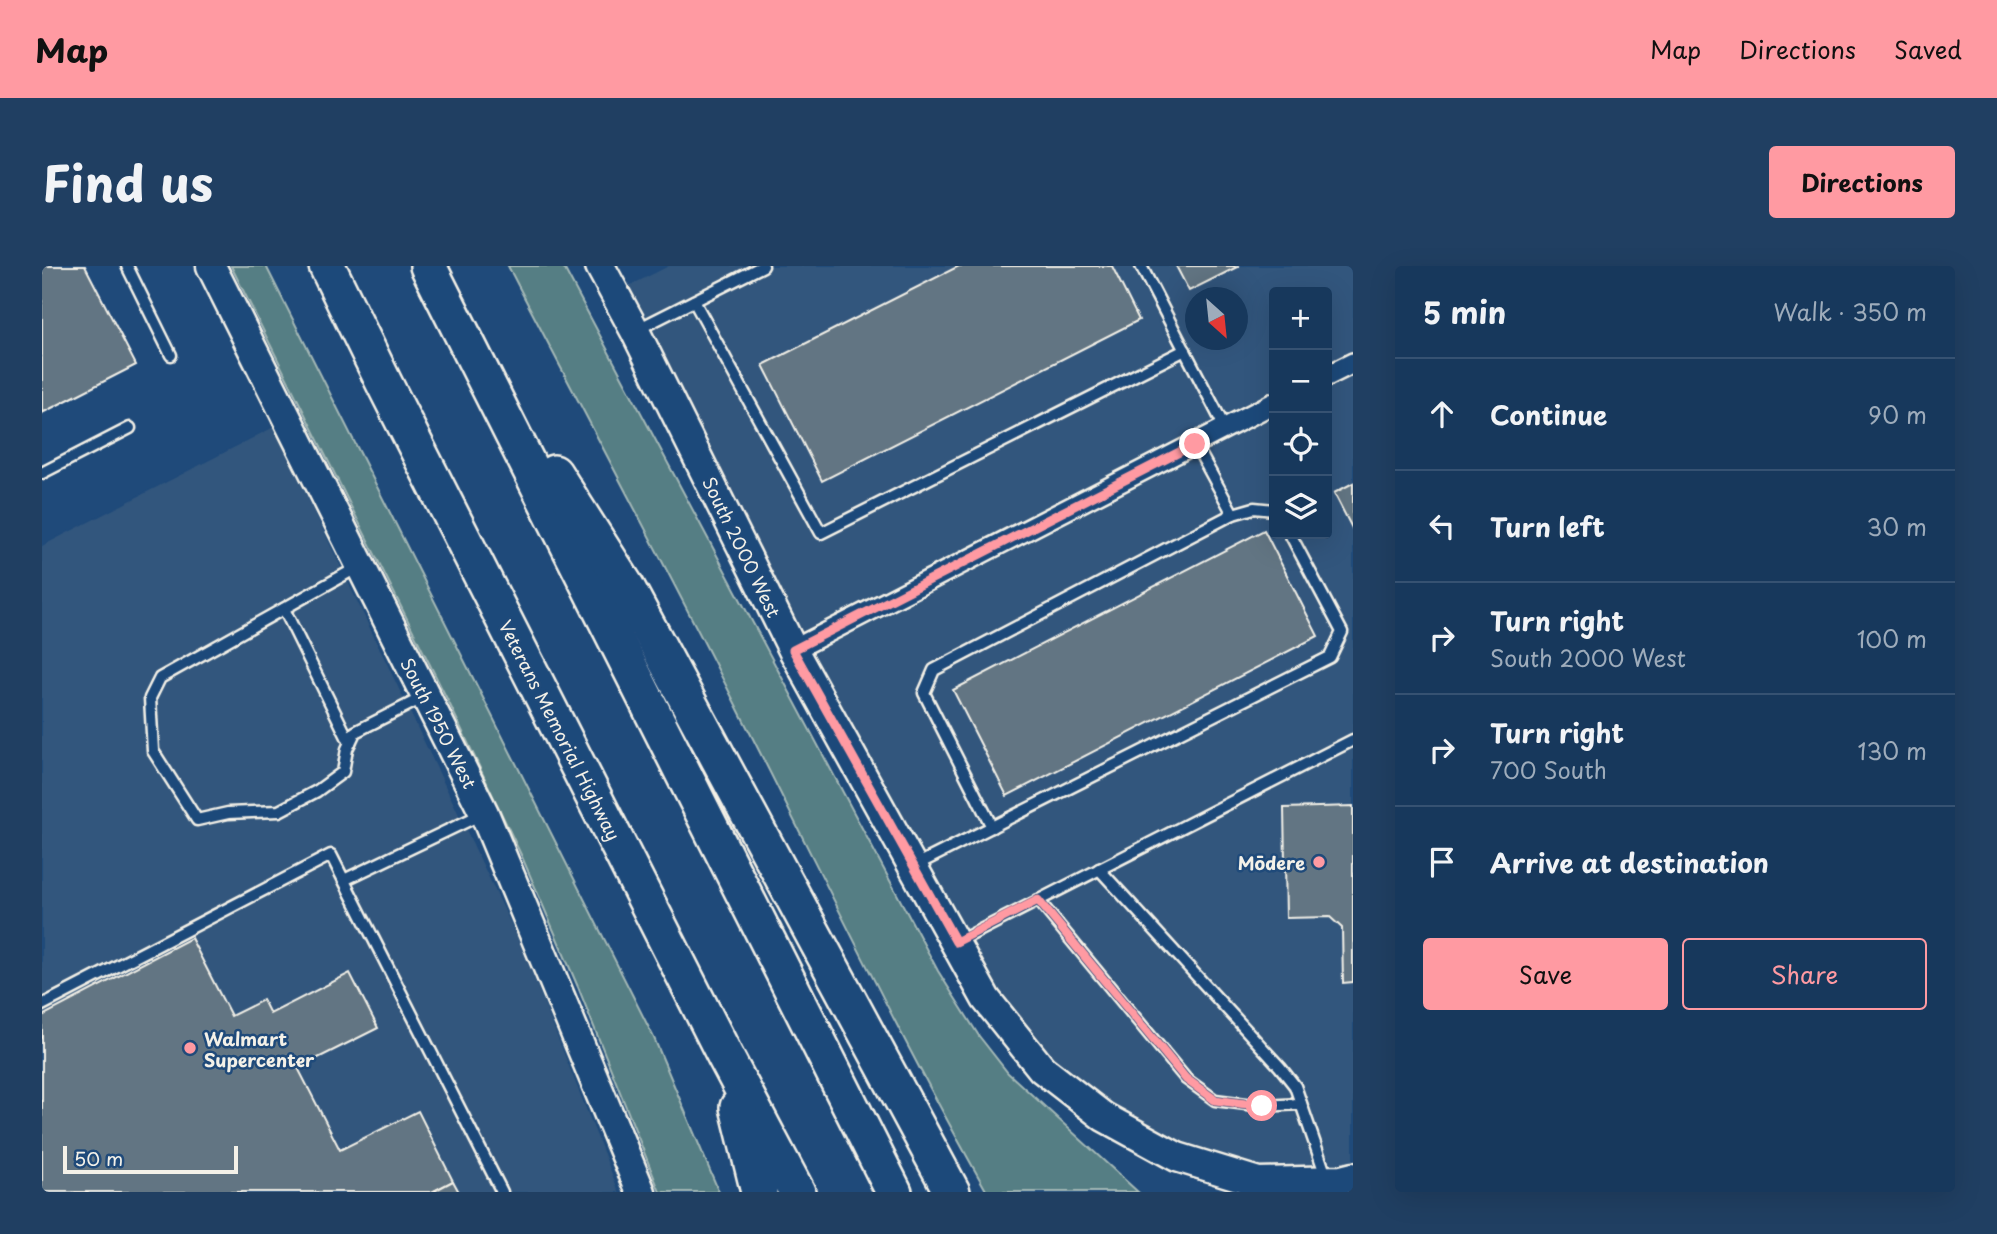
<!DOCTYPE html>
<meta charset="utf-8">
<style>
:root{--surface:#17385c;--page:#203f62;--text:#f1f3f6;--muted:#9eacbb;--line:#365272;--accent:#ff9aa2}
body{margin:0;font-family:"Playpen Sans",sans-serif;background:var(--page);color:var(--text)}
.controls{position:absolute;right:21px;top:21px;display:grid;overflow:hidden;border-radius:7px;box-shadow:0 7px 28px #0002}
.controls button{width:63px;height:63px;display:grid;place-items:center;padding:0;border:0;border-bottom:2px solid var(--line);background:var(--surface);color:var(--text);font:35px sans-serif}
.compass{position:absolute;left:1143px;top:21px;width:63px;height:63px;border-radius:50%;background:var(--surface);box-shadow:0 7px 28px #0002;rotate:153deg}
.scale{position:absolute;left:21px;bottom:18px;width:175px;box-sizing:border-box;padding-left:7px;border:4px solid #f4f1e8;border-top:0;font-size:19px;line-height:24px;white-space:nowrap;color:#f4f1e8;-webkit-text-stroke:5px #1f4a7a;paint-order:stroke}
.stop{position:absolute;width:21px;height:21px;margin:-16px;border:5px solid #ff9aa2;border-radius:50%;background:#fff}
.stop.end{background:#ff9aa2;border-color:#fff;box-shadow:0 2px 7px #0008}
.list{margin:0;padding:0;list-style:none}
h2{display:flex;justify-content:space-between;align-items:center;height:91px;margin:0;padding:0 28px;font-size:30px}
h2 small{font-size:23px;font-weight:400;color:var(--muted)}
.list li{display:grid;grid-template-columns:46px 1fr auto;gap:21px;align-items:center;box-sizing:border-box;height:112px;padding:0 28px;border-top:2px solid var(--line)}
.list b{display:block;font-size:26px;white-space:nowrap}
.list p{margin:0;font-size:23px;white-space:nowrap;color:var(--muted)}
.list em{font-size:23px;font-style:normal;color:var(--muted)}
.actions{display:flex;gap:14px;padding:21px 28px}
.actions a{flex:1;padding:16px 0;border:2px solid var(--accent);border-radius:7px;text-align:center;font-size:24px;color:var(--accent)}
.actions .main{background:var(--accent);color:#111}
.icon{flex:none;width:38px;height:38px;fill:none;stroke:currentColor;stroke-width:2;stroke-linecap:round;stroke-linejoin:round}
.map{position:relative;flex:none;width:1311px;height:926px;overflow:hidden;border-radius:7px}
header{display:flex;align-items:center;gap:42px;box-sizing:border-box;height:98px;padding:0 35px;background:var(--accent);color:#111}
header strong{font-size:33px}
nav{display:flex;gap:38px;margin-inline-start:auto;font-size:24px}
.intro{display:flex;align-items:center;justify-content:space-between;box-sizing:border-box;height:168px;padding:0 42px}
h1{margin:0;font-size:49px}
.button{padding:18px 32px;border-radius:7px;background:var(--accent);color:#111;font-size:24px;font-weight:700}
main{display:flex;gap:42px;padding:0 42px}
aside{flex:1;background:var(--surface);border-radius:7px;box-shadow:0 7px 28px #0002}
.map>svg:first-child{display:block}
.built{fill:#33577d;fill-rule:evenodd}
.green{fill:#557e84;stroke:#a4b8b6;stroke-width:2}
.building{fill:#627583;stroke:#f4f1e8;stroke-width:2}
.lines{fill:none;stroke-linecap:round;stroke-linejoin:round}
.lane-casing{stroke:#f4f1e8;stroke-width:15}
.street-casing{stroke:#f4f1e8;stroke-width:24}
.secondary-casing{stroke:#f4f1e8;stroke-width:33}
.highway-casing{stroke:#f4f1e8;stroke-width:40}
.lane{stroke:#1f4a7a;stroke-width:10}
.street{stroke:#1f4a7a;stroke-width:19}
.secondary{stroke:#1f4a7a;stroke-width:28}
.highway{stroke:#1f4a7a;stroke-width:35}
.route{stroke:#ff9aa2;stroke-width:9}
.poi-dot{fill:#ff9aa2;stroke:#1f4a7a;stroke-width:2.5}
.labels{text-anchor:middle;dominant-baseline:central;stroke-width:5;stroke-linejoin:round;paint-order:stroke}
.street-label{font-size:18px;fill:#f4f1e8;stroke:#1f4a7a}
.poi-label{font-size:18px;font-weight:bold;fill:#f4f1e8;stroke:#1f4a7a;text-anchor:end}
</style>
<header>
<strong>Map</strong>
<nav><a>Map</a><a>Directions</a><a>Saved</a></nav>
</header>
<div class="intro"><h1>Find us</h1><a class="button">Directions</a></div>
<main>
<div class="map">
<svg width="1311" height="926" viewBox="0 0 1311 926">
<rect width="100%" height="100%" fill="#1f4a7a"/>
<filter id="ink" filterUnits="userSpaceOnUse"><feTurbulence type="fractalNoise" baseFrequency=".0143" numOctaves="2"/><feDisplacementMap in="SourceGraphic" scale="14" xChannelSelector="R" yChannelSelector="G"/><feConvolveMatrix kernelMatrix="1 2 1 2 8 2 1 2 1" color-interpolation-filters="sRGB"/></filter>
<g filter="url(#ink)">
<g class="built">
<path d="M627,0H1311V911L1216,916L1062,851L944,733L573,27ZM1232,26H1285V268H1232ZM1154,32H1196V74H1154Z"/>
<polygon points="232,161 478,677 577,926 0,926 0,280"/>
</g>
<g class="green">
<polygon points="189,0 224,0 612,772 677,926 618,926 536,721 480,591 409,441"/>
<path d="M466,0H521L896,705L937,770L966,807L1096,926H945C857,771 781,610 700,451C624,300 544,151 466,0Z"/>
</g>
<g class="building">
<polygon points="0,0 43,0 94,99 0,147"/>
<polygon points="917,0 1070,0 1097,54 780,215 721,99"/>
<polygon points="1134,0 1197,0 1147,25"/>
<polygon points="1311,217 1311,264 1292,227"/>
<polygon points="1222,264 1276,370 965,530 911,424"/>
<polygon points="1311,540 1311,716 1301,717 1300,662 1288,651 1244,652 1242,542"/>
<polygon points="149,672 189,750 221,734 228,748 308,707 336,762 256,802 298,884 376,845 411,915 390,926 0,926 0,750"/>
<polygon points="411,915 417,926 390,926"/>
</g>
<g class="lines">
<defs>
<g id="lane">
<polyline points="85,0 129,89"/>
<polyline points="1099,0 1183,162"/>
<polyline points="652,35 779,267 1143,84"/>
<polyline points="594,64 721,0"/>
<polyline points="1153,178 1191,248"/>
<polyline points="0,207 88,162"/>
<polyline points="318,300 118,412 108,432 111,485 155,554 186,547 237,545 275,525 301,506 305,483 313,466 382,431"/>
<polyline points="242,343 308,477"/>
<polyline points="950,561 882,427 892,404 1191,248 1212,242 1232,244"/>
<polyline points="872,600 1288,391 1300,366 1248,268"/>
<polyline points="1057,603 1238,801 1253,820 1284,910"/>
<polyline points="302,614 440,548"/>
<polyline points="996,634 1144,813 1173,834 1220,840 1259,838"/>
<polyline points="915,676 1311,474"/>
<polyline points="0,739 289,589 460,926"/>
</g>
<g id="street">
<polyline points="1285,110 1311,97"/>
<polyline points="751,384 1232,137"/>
</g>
<g id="secondary">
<polyline points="169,0 442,547 599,926"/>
<polyline points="558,0 593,65 751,384 944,733 1000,803 1062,851 1135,891 1216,916 1299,914 1311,911"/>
</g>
<g id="highway">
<polyline points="285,0 342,117 683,790 755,926"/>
<polyline points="386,0 852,926"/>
<polyline points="512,207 585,322 910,926"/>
<polyline points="696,841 717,926"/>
</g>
</defs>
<use href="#lane" class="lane-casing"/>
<use href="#street" class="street-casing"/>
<use href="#secondary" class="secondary-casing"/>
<use href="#highway" class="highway-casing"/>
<use href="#lane" class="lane"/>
<use href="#street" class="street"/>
<use href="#secondary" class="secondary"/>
<use href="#highway" class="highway"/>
</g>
</g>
<g class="lines" filter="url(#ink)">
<polyline class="route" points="1153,178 751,384 914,676 996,634 1144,813 1173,834 1220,840"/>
</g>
<g class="poi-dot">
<circle cx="1277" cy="596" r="7"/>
<circle cx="148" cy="782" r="7"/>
</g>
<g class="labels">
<g class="street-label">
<text transform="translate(700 281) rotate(64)">South 2000 West</text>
<text transform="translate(397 457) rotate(63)">South 1950 West</text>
<text transform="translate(518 464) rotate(63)">Veterans Memorial Highway</text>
</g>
<g class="poi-label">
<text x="1263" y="596">Mōdere</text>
<text x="162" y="772" text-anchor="start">Walmart<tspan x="162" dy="21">Supercenter</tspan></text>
</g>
</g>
</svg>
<div class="controls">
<button>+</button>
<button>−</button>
<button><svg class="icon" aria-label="locate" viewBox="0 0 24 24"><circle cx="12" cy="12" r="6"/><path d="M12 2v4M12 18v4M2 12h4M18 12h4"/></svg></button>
<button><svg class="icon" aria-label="layers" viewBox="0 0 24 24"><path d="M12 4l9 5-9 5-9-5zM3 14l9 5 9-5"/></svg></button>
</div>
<svg class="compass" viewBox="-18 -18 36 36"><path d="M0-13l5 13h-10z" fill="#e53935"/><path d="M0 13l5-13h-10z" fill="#9eacbb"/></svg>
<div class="scale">50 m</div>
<div class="stop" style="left:1220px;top:840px"></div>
<div class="stop end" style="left:1153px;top:178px"></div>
</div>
<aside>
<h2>5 min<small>Walk · 350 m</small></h2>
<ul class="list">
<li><svg class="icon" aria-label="ahead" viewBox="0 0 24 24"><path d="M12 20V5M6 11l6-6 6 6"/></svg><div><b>Continue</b></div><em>90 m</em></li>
<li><svg class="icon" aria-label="left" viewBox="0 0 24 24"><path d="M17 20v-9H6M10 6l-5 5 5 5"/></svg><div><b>Turn left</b></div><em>30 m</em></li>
<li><svg class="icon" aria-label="right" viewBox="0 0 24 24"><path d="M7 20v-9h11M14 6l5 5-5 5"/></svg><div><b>Turn right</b><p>South 2000 West</p></div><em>100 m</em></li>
<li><svg class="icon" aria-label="right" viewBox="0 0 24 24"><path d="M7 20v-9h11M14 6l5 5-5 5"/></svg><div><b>Turn right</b><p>700 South</p></div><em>130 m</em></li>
<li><svg class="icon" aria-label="arrive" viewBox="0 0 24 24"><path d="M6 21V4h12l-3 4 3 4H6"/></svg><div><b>Arrive at destination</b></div></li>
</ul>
<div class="actions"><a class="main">Save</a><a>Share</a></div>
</aside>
</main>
